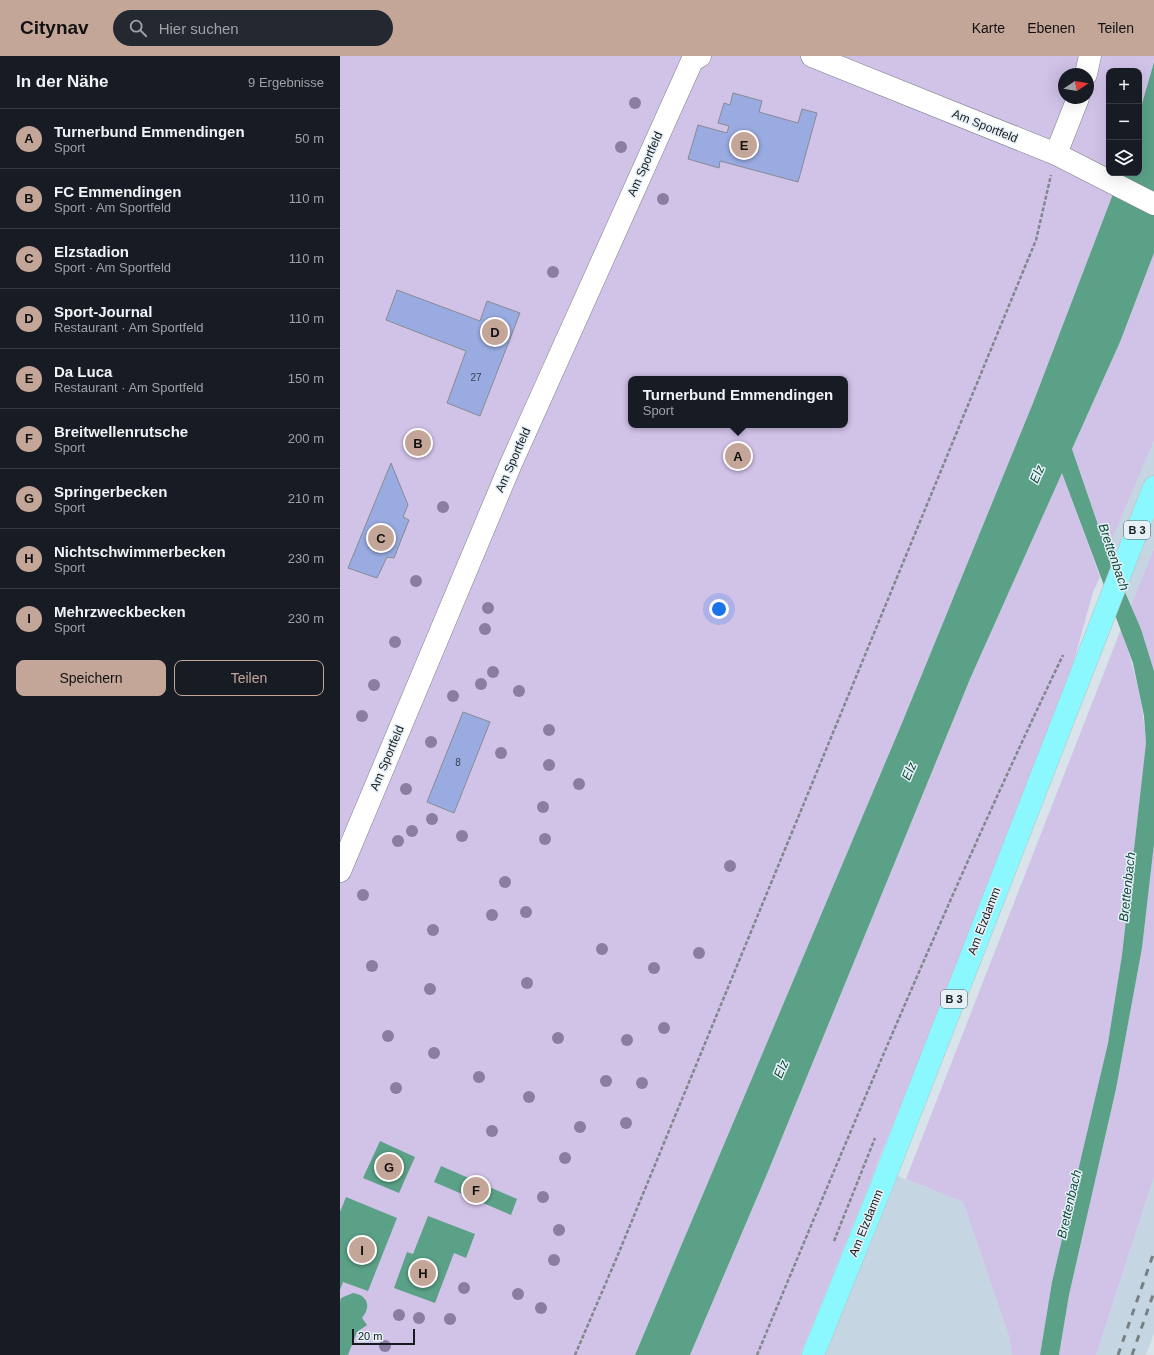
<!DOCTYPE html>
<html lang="de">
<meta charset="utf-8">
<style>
:root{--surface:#171b24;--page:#242831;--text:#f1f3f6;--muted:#9ea1a6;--line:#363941;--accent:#c4a698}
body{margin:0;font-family:Helvetica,sans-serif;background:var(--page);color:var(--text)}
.controls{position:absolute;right:12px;top:12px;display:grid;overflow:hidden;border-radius:8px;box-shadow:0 4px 16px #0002}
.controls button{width:36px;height:36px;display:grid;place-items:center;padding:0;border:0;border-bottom:1px solid var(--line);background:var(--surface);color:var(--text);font:20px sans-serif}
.compass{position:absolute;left:718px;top:12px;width:36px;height:36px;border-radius:50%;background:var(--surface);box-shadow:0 4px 16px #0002;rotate:78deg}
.scale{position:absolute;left:12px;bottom:10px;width:63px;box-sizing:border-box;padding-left:4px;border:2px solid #181c1e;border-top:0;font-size:11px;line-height:14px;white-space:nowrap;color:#181c1e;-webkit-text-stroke:3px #e5f0f7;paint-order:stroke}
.you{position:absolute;left:379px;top:553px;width:14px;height:14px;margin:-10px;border:3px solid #fff;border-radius:50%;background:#1a73e8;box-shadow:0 0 0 6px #1a73e833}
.badge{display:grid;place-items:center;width:26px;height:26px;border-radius:50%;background:var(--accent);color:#111;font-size:13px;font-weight:700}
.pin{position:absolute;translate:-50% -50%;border:2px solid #fff;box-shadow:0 1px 4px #0006}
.popup{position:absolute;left:288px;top:320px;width:220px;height:52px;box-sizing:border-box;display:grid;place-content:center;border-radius:8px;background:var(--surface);filter:drop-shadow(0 1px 3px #0005);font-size:13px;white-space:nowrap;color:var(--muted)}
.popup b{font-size:15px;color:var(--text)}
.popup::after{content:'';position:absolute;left:50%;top:100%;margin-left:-8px;border:8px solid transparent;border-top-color:var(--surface)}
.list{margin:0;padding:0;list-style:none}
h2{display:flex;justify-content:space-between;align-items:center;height:52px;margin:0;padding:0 16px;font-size:17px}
h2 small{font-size:13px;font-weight:400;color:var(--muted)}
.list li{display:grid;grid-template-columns:26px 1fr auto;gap:12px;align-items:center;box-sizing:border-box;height:60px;padding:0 16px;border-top:1px solid var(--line)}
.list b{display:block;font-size:15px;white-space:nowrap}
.list p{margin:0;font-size:13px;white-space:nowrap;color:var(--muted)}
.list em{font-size:13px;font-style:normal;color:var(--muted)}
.actions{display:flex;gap:8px;padding:12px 16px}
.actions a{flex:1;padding:9px 0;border:1px solid var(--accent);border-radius:8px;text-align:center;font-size:14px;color:var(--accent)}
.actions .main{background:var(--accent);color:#111}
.icon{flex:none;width:22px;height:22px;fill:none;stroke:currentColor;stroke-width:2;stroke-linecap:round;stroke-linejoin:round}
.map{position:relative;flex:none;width:814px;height:1299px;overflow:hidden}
header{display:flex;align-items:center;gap:24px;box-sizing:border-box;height:56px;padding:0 20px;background:var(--accent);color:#111}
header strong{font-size:19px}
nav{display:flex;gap:22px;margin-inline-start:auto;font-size:14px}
.search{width:280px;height:36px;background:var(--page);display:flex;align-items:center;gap:10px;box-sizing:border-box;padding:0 14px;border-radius:22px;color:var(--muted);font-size:15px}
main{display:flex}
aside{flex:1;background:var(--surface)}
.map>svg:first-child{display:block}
.built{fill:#c5d6e2}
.green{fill:#d1c2e8;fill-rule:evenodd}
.water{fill:#5ba188}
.building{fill:#99abe1;stroke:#878b94}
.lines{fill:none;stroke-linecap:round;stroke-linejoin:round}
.minor-casing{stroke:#798389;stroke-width:23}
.major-casing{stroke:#bebfc0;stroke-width:23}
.path{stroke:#80888c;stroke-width:2.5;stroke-dasharray:4 2;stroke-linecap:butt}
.minor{stroke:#fff;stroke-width:22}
.major{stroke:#8bf7ff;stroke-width:22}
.rail{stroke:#788084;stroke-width:3;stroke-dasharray:7 7;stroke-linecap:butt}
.tree{fill:#8a7da4}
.labels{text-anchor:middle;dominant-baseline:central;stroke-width:3;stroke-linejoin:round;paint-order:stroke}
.number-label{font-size:10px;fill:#38404f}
.shield{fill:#e5f0f7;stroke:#565c5f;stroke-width:1}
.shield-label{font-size:11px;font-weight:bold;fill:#181c1e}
.street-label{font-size:12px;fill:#181c1e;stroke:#e5f0f7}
.water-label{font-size:13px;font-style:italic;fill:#104b39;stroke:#e5f0f7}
</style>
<header>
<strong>Citynav</strong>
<div class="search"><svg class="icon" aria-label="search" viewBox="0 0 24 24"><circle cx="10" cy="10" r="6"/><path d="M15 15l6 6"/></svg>Hier suchen</div>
<nav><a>Karte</a><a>Ebenen</a><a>Teilen</a></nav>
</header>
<main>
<aside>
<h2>In der Nähe<small>9 Ergebnisse</small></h2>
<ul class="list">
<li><span class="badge">A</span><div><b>Turnerbund Emmendingen</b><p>Sport</p></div><em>50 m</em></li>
<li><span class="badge">B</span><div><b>FC Emmendingen</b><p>Sport · Am Sportfeld</p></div><em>110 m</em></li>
<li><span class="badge">C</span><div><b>Elzstadion</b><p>Sport · Am Sportfeld</p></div><em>110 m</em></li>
<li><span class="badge">D</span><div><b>Sport-Journal</b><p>Restaurant · Am Sportfeld</p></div><em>110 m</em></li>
<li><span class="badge">E</span><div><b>Da Luca</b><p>Restaurant · Am Sportfeld</p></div><em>150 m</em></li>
<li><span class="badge">F</span><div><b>Breitwellenrutsche</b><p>Sport</p></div><em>200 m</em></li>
<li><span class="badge">G</span><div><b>Springerbecken</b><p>Sport</p></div><em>210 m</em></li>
<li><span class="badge">H</span><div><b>Nichtschwimmerbecken</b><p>Sport</p></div><em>230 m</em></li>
<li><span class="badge">I</span><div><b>Mehrzweckbecken</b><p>Sport</p></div><em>230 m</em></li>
</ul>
<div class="actions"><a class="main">Speichern</a><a>Teilen</a></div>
</aside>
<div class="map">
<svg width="814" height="1299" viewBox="0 0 814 1299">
<rect width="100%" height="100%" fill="#d8e3ea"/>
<g class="built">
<polygon points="814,385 814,493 790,551 767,495"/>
<polygon points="535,1111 623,1146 669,1280 672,1299 460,1299"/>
<polygon points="814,1121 814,1277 806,1299 756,1299"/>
</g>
<g class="green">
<path d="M0,0H814V6L799,58V15H769V117H781L693,347L562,667L295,1299H0ZM724,18H748V42H724ZM291,323H505V369H291Z"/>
<polygon points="814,197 814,385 767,495 732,393 780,286"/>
<polygon points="722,416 760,521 753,536 733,608 657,810 460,1299 350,1299 427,1118 630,623"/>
<polygon points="814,493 814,615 801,573 790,551"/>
<path d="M781,573C794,610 803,647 806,687L782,899L768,987L712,1226L700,1299H672L669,1280L623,1146L566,1123Z"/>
<polygon points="814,787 814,1121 756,1299 719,1299 729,1239 776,1033 802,892"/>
</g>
<g class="water">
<polygon points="814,6 814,197 780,286 732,393 767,495 801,573 814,615 814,788 802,892 776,1033 729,1239 719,1299 700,1299 712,1226 768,987 782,899 806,687 804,660 793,607 722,417 630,623 427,1118 350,1299 295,1299 562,667 693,347 781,117 799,117 799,58"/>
<polygon points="40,1085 75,1101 59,1137 23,1122"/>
<polygon points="101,1110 177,1143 171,1159 94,1126"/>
<polygon points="6,1141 57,1162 28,1235 3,1226 0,1234 0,1156"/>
<polygon points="88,1160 135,1178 126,1202 114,1197 95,1247 54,1232 67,1196 73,1198"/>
<path d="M13,1237C27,1239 32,1250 22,1262L27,1269L17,1276L8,1299H0V1246L1,1242Z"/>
</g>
<g class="building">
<polygon points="393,37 422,45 419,56 458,67 462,53 477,57 458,126 380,105 379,112 348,103 358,69 387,77 389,70 378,67 384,47 390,49"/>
<polygon points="57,234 140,265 147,245 180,257 140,360 107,347 126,295 46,264"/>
<polygon points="51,407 68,449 63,461 69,464 54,502 47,501 37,522 8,512"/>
<polygon points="123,656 150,666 114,757 87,746"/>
</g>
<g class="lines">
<defs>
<g id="minor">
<polyline points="472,0 716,98 814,148"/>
<polyline points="746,18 750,0"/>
<polyline points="716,98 738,42"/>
<polyline points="0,815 170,410 352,5 360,0"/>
</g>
<polyline id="major" points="473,1299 543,1126 814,431"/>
</defs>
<use href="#minor" class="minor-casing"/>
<use href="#major" class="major-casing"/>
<g class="path">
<polyline points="494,1185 535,1082"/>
<polyline points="235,1299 277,1201 696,184 711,119"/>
<path d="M417,1299C515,1064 613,829 723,599"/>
</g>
<use href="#minor" class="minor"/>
<use href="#major" class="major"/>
<g class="rail">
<polyline points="778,1299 814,1196"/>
<polyline points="792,1299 814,1236"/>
</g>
</g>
<g class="tree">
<circle cx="295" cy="47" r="6"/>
<circle cx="281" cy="91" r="6"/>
<circle cx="323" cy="143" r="6"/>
<circle cx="213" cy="216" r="6"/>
<circle cx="103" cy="451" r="6"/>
<circle cx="76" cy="525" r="6"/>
<circle cx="148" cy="552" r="6"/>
<circle cx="145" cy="573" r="6"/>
<circle cx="55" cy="586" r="6"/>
<circle cx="153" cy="616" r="6"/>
<circle cx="141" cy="628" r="6"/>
<circle cx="34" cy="629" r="6"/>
<circle cx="179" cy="635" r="6"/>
<circle cx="113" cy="640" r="6"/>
<circle cx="22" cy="660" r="6"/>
<circle cx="209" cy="674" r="6"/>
<circle cx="91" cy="686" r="6"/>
<circle cx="161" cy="697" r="6"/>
<circle cx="209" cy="709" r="6"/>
<circle cx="239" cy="728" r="6"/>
<circle cx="66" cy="733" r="6"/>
<circle cx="203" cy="751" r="6"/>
<circle cx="92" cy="763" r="6"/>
<circle cx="72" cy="775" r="6"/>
<circle cx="122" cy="780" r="6"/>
<circle cx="205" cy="783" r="6"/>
<circle cx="58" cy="785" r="6"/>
<circle cx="390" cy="810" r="6"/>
<circle cx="165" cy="826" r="6"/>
<circle cx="23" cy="839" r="6"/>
<circle cx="186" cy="856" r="6"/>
<circle cx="152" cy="859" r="6"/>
<circle cx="93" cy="874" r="6"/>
<circle cx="262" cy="893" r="6"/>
<circle cx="359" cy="897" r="6"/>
<circle cx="32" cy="910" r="6"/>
<circle cx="314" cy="912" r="6"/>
<circle cx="187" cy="927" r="6"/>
<circle cx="90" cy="933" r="6"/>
<circle cx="324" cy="972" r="6"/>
<circle cx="48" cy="980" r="6"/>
<circle cx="218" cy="982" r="6"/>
<circle cx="287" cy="984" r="6"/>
<circle cx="94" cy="997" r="6"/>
<circle cx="139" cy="1021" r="6"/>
<circle cx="266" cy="1025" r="6"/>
<circle cx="302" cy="1027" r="6"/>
<circle cx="56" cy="1032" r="6"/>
<circle cx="189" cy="1041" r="6"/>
<circle cx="286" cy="1067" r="6"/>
<circle cx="240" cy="1071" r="6"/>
<circle cx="152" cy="1075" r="6"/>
<circle cx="225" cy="1102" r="6"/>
<circle cx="203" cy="1141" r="6"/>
<circle cx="219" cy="1174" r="6"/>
<circle cx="214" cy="1204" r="6"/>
<circle cx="124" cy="1232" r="6"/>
<circle cx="178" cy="1238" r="6"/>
<circle cx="201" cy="1252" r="6"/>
<circle cx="59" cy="1259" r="6"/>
<circle cx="79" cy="1262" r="6"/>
<circle cx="110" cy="1263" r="6"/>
<circle cx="45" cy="1290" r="6"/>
</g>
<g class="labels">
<g class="number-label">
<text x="136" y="321">27</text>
<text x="118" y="706">8</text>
</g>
<g class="shield">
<rect x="784" y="465" width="26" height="18" rx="3"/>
<rect x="601" y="934" width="26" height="18" rx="3"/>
</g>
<g class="shield-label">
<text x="797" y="474">B 3</text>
<text x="614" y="943">B 3</text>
</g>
<g class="street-label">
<text transform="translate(645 70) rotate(22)">Am Sportfeld</text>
<text transform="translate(305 108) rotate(-66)">Am Sportfeld</text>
<text transform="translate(173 404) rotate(-66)">Am Sportfeld</text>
<text transform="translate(47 702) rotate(-67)">Am Sportfeld</text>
<text transform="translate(644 865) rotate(-69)">Am Elzdamm</text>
<text transform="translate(526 1167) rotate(-68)">Am Elzdamm</text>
</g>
<g class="water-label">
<text transform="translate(697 418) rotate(-67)">Elz</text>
<text transform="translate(774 501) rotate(71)">Brettenbach</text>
<text transform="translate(569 715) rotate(-67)">Elz</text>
<text transform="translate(787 831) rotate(-84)">Brettenbach</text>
<text transform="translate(441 1013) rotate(-67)">Elz</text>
<text transform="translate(729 1148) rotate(-77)">Brettenbach</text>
</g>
</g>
</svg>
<div class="controls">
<button>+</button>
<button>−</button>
<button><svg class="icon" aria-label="layers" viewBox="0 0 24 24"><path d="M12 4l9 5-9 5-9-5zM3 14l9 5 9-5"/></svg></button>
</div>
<svg class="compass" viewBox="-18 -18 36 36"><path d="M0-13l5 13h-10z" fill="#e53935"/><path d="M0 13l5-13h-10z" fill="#9ea1a6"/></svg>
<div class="scale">20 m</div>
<div class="you"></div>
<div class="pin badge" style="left:398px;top:400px">A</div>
<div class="popup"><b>Turnerbund Emmendingen</b>Sport</div>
<div class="pin badge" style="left:78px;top:387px">B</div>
<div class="pin badge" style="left:41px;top:482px">C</div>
<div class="pin badge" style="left:155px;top:276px">D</div>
<div class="pin badge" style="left:404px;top:89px">E</div>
<div class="pin badge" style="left:136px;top:1134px">F</div>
<div class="pin badge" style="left:49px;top:1111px">G</div>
<div class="pin badge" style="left:83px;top:1217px">H</div>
<div class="pin badge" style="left:22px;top:1194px">I</div>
</div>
</main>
